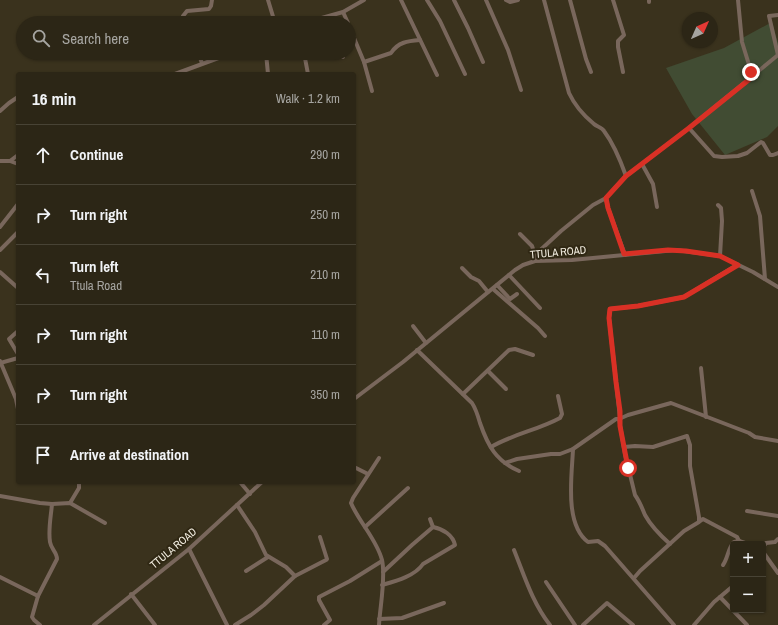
<!DOCTYPE html>
<meta charset="utf-8">
<style>
:root{--surface:#2c2616;--page:#383223;--text:#f1f3f6;--muted:#a6a5a1;--line:#484335}
body{margin:0;font-family:"Archivo Narrow",sans-serif;background:var(--page);color:var(--text)}
.controls{position:absolute;right:12px;bottom:12px;display:grid;overflow:hidden;border-radius:4px;box-shadow:0 1px 3px #0004}
.controls button{width:36px;height:36px;display:grid;place-items:center;padding:0;border:0;border-bottom:1px solid var(--line);background:var(--surface);color:var(--text);font:20px sans-serif}
.compass{position:absolute;left:682px;top:12px;width:36px;height:36px;border-radius:50%;background:var(--surface);box-shadow:0 1px 3px #0004;rotate:45deg}
.stop{position:absolute;width:12px;height:12px;margin:-9px;border:3px solid #d93025;border-radius:50%;background:#fff}
.stop.end{background:#d93025;border-color:#fff;box-shadow:0 1px 4px #0008}
.list{margin:0;padding:0;list-style:none}
h2{display:flex;justify-content:space-between;align-items:center;height:52px;margin:0;padding:0 16px;font-size:17px}
h2 small{font-size:13px;font-weight:400;color:var(--muted)}
.list li{display:grid;grid-template-columns:26px 1fr auto;gap:12px;align-items:center;box-sizing:border-box;height:60px;padding:0 16px;border-top:1px solid var(--line)}
.list b{display:block;font-size:15px;white-space:nowrap}
.list p{margin:0;font-size:13px;white-space:nowrap;color:var(--muted)}
.list em{font-size:13px;font-style:normal;color:var(--muted)}
.icon{flex:none;width:22px;height:22px;fill:none;stroke:currentColor;stroke-width:2;stroke-linecap:round;stroke-linejoin:round}
.map{position:relative;flex:none;width:778px;height:625px;overflow:hidden}
.search{position:absolute;background:var(--surface);box-shadow:0 1px 3px #0004;left:16px;top:16px;width:340px;height:44px;display:flex;align-items:center;gap:10px;box-sizing:border-box;padding:0 14px;border-radius:22px;color:var(--muted);font-size:15px}
.panel{position:absolute;background:var(--surface);box-shadow:0 1px 3px #0004;left:16px;top:72px;width:340px;height:412px;border-radius:4px}
.map>svg:first-child{display:block}
.green{fill:#414c33}
.lines{fill:none;stroke-linecap:round;stroke-linejoin:round}
.street{stroke:#79675c;stroke-width:4}
.route{stroke:#d93025;stroke-width:5}
.labels{text-anchor:middle;dominant-baseline:central;stroke-width:4;stroke-linejoin:round;paint-order:stroke}
.street-label{font-size:11px;fill:#f5f0e3;stroke:#302814}
</style>
<div class="map">
<svg width="778" height="625" viewBox="0 0 778 625">
<rect width="100%" height="100%" fill="#3a321d"/>
<polygon class="green" points="772,22 778,43 778,126 767,137 725,155 692,114 666,68 724,48"/>
<g class="lines">
<g class="street">
<polyline points="268,0 275,23"/>
<polyline points="401,0 437,75"/>
<polyline points="427,0 440,21 465,74"/>
<polyline points="454,0 468,28 483,62"/>
<polyline points="486,0 508,50 521,90"/>
<polyline points="506,0 510,2 518,0"/>
<path d="M544,0L569,93C575,106 583,115 594,124C597,127 602,127 604,131C613,143 621,162 626,176"/>
<polyline points="570,0 586,59 591,72"/>
<polyline points="613,0 624,35 618,41 618,47 623,72"/>
<polyline points="649,0 649,2"/>
<polyline points="738,0 742,42 750,68 751,78"/>
<polyline points="343,12 348,23"/>
<polyline points="186,23 183,16 187,11 209,9 211,6 212,0"/>
<polyline points="304,23 343,12 364,0"/>
<path d="M349,26L364,62L391,53C398,42 408,41 420,40"/>
<polyline points="198,53 202,63"/>
<polyline points="266,53 268,74"/>
<polyline points="304,53 308,74"/>
<polyline points="342,53 343,57"/>
<polyline points="778,55 769,16 778,15"/>
<polyline points="364,62 372,91"/>
<polyline points="175,74 232,53"/>
<polyline points="0,111 9,103 18,97"/>
<polyline points="689,128 714,156 722,157 738,156 747,153 761,142 763,143 770,155 773,155 778,153"/>
<polyline points="0,161 10,161 18,155"/>
<polyline points="10,161 18,164"/>
<polyline points="642,164 653,184 657,207"/>
<polyline points="752,191 760,216 765,279"/>
<polyline points="606,198 608,208 625,255"/>
<polyline points="718,205 721,208 722,221 720,256"/>
<polyline points="0,227 18,204"/>
<polyline points="520,234 532,246 535,255"/>
<polyline points="0,250 18,232"/>
<polyline points="535,261 535,255 561,231 593,205 606,198 626,176 689,128 778,55"/>
<polyline points="462,268 471,277 479,281 488,292"/>
<polyline points="0,272 18,288"/>
<polyline points="509,275 540,308"/>
<polyline points="497,285 510,299 517,294"/>
<polyline points="493,289 538,328 545,336"/>
<polyline points="413,326 426,343"/>
<polyline points="18,331 9,339 18,354"/>
<path d="M417,350L472,403C476,409 478,416 480,423C488,446 496,461 519,471"/>
<polyline points="0,361 16,399 18,409"/>
<polyline points="0,363 18,358"/>
<polyline points="701,368 706,417"/>
<polyline points="488,371 506,389"/>
<polyline points="463,394 509,350 515,349 533,355"/>
<polyline points="354,399 403,362 515,270 523,265 535,261 572,260 676,250 720,256 753,272 778,287"/>
<polyline points="620,418 609,318 610,309 638,306 684,297 737,265"/>
<path d="M619,419L625,454L635,495C640,502 642,508 645,515C651,526 661,536 670,544"/>
<path d="M491,447C513,434 538,430 560,418L562,414L558,396"/>
<polyline points="624,447 635,446 653,447 687,436 690,445 690,466 699,517 699,522 684,531 640,571 634,578"/>
<path d="M573,449C572,475 564,524 588,542L598,541L605,546L674,625"/>
<path d="M379,458L353,498L351,503C359,522 377,540 382,560C386,577 380,607 379,625"/>
<polyline points="505,463 517,459 551,454 560,454 573,449 616,419 619,419 628,415 671,403 749,433 755,437 778,441"/>
<polyline points="354,467 368,474"/>
<polyline points="240,482 250,494"/>
<polyline points="0,496 40,503 52,504 70,503 105,523"/>
<polyline points="70,503 79,488 79,482"/>
<polyline points="237,505 255,532 266,555 286,567 295,576"/>
<polyline points="747,511 778,516"/>
<polyline points="700,521 703,519 737,537 739,541"/>
<polyline points="365,527 408,488"/>
<polyline points="763,547 766,543 775,542 778,539"/>
<polyline points="189,549 227,625"/>
<path d="M514,550C524,575 533,604 550,625"/>
<polyline points="763,552 778,573"/>
<path d="M723,565C728,558 728,548 734,542L739,541L748,544"/>
<polyline points="246,571 268,557"/>
<polyline points="383,572 412,545 433,527 430,519"/>
<polyline points="0,577 38,596"/>
<polyline points="546,582 575,625"/>
<path d="M382,585C396,581 415,576 423,564L455,545C453,535 443,529 433,527"/>
<polyline points="131,594 155,625"/>
<polyline points="720,597 747,625"/>
<polyline points="379,619 402,618 444,603"/>
<path d="M40,625L34,620L32,617L38,596L57,559C57,552 51,549 50,542C48,530 51,516 52,504"/>
<polyline points="94,625 189,549 262,482"/>
<polyline points="235,625 251,615 264,605 295,576 326,560 327,559 320,537"/>
<polyline points="324,625 330,620 319,600 319,597 350,581 382,561"/>
<polyline points="583,625 607,603 633,625"/>
<polyline points="694,625 714,602 733,586"/>
</g>
</g>
<g class="lines">
<polyline class="route" points="628,468 620,426 620,411 616,382 609,318 610,309 638,306 684,297 738,265 720,256 686,251 668,250 624,254 608,208 606,198 626,176 689,128 751,78 751,72"/>
</g>
<g class="labels">
<g class="street-label">
<text transform="translate(558 252) rotate(-5)">TTULA ROAD</text>
<text transform="translate(173 548) rotate(-40)">TTULA ROAD</text>
</g>
</g>
</svg>
<div class="controls">
<button>+</button>
<button>−</button>
</div>
<svg class="compass" viewBox="-18 -18 36 36"><path d="M0-13l5 13h-10z" fill="#e53935"/><path d="M0 13l5-13h-10z" fill="#a6a5a1"/></svg>
<div class="stop" style="left:628px;top:468px"></div>
<div class="stop end" style="left:751px;top:72px"></div>
<div class="search"><svg class="icon" aria-label="search" viewBox="0 0 24 24"><circle cx="10" cy="10" r="6"/><path d="M15 15l6 6"/></svg>Search here</div>
<section class="panel">
<h2>16 min<small>Walk · 1.2 km</small></h2>
<ul class="list">
<li><svg class="icon" aria-label="ahead" viewBox="0 0 24 24"><path d="M12 20V5M6 11l6-6 6 6"/></svg><div><b>Continue</b></div><em>290 m</em></li>
<li><svg class="icon" aria-label="right" viewBox="0 0 24 24"><path d="M7 20v-9h11M14 6l5 5-5 5"/></svg><div><b>Turn right</b></div><em>250 m</em></li>
<li><svg class="icon" aria-label="left" viewBox="0 0 24 24"><path d="M17 20v-9H6M10 6l-5 5 5 5"/></svg><div><b>Turn left</b><p>Ttula Road</p></div><em>210 m</em></li>
<li><svg class="icon" aria-label="right" viewBox="0 0 24 24"><path d="M7 20v-9h11M14 6l5 5-5 5"/></svg><div><b>Turn right</b></div><em>110 m</em></li>
<li><svg class="icon" aria-label="right" viewBox="0 0 24 24"><path d="M7 20v-9h11M14 6l5 5-5 5"/></svg><div><b>Turn right</b></div><em>350 m</em></li>
<li><svg class="icon" aria-label="arrive" viewBox="0 0 24 24"><path d="M6 21V4h12l-3 4 3 4H6"/></svg><div><b>Arrive at destination</b></div></li>
</ul>
</section>
</div>
